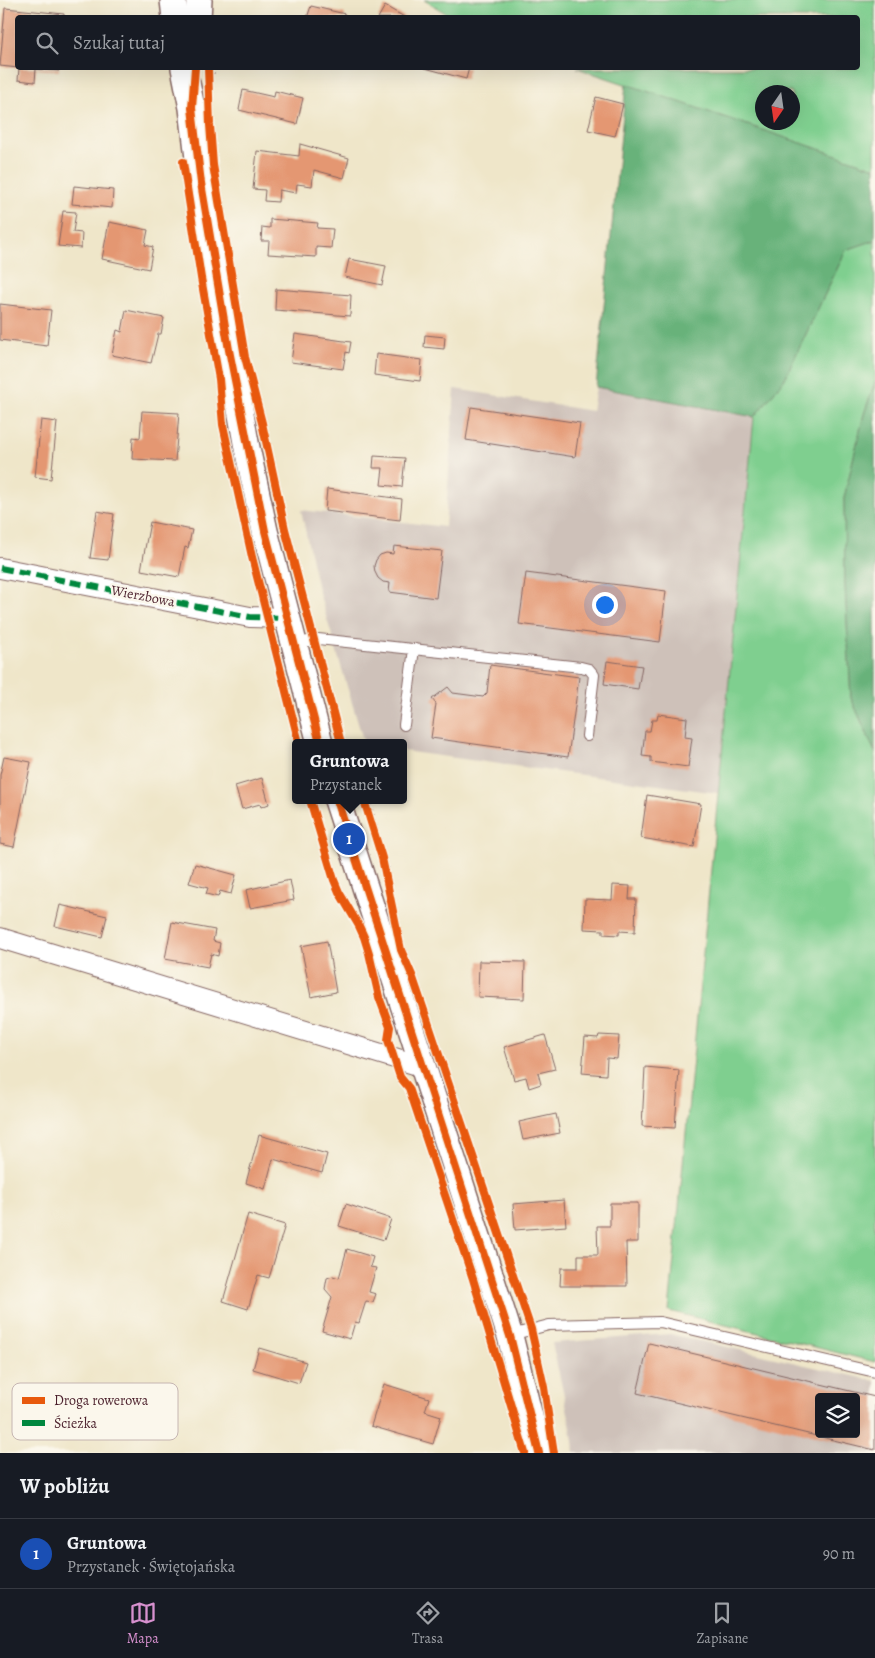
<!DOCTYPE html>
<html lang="pl">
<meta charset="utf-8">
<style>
:root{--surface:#171b24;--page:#20242c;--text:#f1f3f6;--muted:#9ea1a6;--line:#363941;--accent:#d690ce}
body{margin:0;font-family:Alegreya,serif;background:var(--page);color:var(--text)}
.controls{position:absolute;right:15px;bottom:15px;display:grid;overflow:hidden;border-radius:5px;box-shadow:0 5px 20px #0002}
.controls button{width:45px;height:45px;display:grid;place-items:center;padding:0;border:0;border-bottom:1px solid var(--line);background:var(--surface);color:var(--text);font:25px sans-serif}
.compass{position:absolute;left:755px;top:85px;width:45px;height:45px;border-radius:50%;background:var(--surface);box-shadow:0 5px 20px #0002;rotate:193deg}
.you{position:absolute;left:604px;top:604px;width:18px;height:18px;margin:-12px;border:4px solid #fff;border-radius:50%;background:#1a73e8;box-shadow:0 0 0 8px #1a73e833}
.badge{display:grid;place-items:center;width:32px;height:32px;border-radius:50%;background:var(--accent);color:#fff;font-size:16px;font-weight:700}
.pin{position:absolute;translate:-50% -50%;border:2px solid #fff;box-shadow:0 1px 5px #0006}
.popup{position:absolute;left:292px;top:739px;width:115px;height:65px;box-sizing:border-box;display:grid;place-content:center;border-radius:5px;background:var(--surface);filter:drop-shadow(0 1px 4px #0005);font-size:16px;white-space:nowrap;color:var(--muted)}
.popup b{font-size:19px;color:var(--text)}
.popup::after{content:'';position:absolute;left:50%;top:100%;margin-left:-10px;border:10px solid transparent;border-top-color:var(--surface)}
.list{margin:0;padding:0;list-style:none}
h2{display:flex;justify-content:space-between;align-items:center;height:65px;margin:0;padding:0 20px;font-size:21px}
h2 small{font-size:16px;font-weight:400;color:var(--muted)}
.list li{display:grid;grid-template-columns:32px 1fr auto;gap:15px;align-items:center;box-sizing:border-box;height:70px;padding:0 20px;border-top:1px solid var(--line)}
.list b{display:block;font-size:19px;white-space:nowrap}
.list p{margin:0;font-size:16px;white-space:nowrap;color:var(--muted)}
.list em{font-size:16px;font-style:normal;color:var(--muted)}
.icon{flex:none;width:28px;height:28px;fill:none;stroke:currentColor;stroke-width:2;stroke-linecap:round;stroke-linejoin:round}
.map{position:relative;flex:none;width:875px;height:1453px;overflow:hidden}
.search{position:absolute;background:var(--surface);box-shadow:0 5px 20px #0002;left:15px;right:15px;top:15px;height:55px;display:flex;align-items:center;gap:12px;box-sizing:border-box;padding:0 18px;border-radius:5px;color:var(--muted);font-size:19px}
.sheet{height:135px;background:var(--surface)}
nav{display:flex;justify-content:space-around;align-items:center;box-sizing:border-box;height:70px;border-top:1px solid var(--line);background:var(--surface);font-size:14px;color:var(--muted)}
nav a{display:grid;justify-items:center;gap:2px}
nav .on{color:var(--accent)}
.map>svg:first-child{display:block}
.industrial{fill:#cec1b9;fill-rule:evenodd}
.green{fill:#7fcf8f;stroke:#64775d;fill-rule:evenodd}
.forest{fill:#67b27a;stroke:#586852}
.building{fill:#e49772;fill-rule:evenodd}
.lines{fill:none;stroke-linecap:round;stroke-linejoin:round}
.service-casing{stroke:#846562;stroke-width:12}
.minor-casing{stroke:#846562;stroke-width:22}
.tertiary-casing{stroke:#846562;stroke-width:28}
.path{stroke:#846562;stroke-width:3;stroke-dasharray:1 4;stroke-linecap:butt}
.service{stroke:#fff;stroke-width:10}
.minor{stroke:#fff;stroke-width:20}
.tertiary{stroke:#fff;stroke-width:25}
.quiet{stroke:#00873e;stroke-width:6;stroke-dasharray:12 6;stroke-linecap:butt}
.cycleway-casing{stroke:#fbf7ec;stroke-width:11}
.cycleway{stroke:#e8590c;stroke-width:8}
.labels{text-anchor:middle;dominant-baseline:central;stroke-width:5;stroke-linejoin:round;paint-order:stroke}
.street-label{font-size:14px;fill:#4a1f2b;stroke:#fbf7ec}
.key{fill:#fbf7ec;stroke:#c6b6b2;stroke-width:1}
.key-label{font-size:14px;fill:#4a1f2b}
</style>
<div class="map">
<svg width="875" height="1453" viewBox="0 0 875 1453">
<rect width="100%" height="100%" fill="#fbf7ec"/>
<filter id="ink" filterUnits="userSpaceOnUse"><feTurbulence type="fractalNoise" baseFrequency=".02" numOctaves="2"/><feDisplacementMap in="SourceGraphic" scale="10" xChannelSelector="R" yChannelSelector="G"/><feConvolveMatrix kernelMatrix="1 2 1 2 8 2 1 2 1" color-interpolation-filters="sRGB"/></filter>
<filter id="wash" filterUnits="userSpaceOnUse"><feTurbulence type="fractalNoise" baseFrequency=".0096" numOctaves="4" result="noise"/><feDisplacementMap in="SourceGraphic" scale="20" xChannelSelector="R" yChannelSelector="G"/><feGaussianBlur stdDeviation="1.12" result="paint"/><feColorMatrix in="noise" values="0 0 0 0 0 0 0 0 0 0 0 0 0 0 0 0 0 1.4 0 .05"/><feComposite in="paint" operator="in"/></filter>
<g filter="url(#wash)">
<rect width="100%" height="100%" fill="#efe6c9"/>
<g class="industrial">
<polygon points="596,387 754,417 718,793 403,751 403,743 364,743 318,589 301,510 445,527 455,389 592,411"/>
<path d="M670,1334L875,1381V1453H575L569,1417L552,1343ZM819,1397H856V1434H819Z"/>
</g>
<g class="green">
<path d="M424,0H875V168L577,68H858V18H454ZM762,92H792V122H762Z"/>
<polygon points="875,240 875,382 864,414 844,498 845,585 851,698 875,752 875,1362 669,1311 754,417 784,380 846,250"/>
</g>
<g class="forest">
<polygon points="626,84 875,168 875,240 846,250 784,380 754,417 596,387"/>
<polygon points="875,382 875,752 851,698 845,585 844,498 864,414"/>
</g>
<g id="blocks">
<g class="building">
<polygon points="311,6 345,14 344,18 307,18"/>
<polygon points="385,6 406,18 378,18"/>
<polygon points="5,8 64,14 64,18 18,18 18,68 0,66"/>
<polygon points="19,68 59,68 59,71 36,69 35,82 18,80"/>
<polygon points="425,68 469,68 466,79"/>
<polygon points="243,90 274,97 275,91 303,98 297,124 239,110"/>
<polygon points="596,97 623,104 615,136 588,130"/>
<polygon points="300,144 349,158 344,178 314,170 312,186 297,184 296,193 279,190 278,202 264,201 265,190 253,189 257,151 299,156"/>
<polygon points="74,186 113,190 112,208 72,204"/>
<polygon points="63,211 76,212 73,232 82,233 81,248 58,246"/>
<polygon points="270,219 318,223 317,228 333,229 331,248 316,247 316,257 268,254 269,241 261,241 262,227 270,228"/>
<polygon points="109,222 148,230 145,245 153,247 149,269 102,259"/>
<polygon points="349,259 386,266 382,285 345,277"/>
<polygon points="276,289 351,295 350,316 275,310"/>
<polygon points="0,304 51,310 47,346 0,340"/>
<polygon points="126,310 164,318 161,334 158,334 151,363 112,355 117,330 122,332"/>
<polygon points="295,334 351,342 349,353 346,352 343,369 291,362"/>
<polygon points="425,335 445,337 444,349 424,347"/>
<polygon points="376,354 422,360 420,381 374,375"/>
<polygon points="471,407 580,423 575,457 466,440"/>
<polygon points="142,411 179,413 175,461 132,459 133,437 140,438"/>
<polygon points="41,420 57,422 51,479 35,477"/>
<polygon points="374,456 405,458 402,487 381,485 383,468 373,468"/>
<polygon points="327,489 402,499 400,520 325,511"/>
<polygon points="97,511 114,514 108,560 90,558"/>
<polygon points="150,522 192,530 188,548 185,547 179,577 141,570"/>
<polygon points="394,546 442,551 436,598 389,592 390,583 383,582 378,578 375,572 374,566 376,560 380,555 386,553 393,554"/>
<polygon points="526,573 666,591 660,642 519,624"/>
<polygon points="607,661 642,666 638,689 604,684"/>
<polygon points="490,665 579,677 568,757 431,738 436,704 432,699 448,687 453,693 483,697 487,693"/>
<polygon points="658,714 687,718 685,737 692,738 688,767 651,762 651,757 642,756 645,731 650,731 652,720 657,720"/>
<polygon points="4,757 31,762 14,847 0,844 0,775"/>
<polygon points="262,778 269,804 261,807 260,804 242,809 235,786"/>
<polygon points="647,795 701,804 694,847 641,838"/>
<polygon points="195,864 236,875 231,894 220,891 218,897 206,894 208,888 189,883"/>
<polygon points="290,880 294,900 250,908 246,890"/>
<polygon points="613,885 630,886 629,899 636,899 635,932 619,931 619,935 603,934 603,930 584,929 585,899 612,900"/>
<polygon points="60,905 107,916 102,937 55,926"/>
<polygon points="172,922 215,930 213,941 220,943 218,956 211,954 208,967 165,959"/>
<polygon points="327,941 336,992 311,997 301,946"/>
<polygon points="479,961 525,962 524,999 478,997"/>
<polygon points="545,1035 555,1069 538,1073 541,1084 529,1088 526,1077 514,1080 504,1047"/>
<polygon points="599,1035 619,1036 617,1059 607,1058 606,1075 582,1073 585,1037 598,1038"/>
<polygon points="645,1067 679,1070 675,1128 642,1126"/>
<polygon points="556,1114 560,1133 523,1140 519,1122"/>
<polygon points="259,1135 327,1154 322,1173 273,1159 265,1189 246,1183"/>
<polygon points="564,1200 566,1226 515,1230 513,1204"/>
<polygon points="610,1203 638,1203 638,1242 626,1242 627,1286 560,1286 561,1268 578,1268 578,1255 598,1255 597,1226 610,1226"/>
<polygon points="346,1204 391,1219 384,1240 339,1226"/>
<polygon points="248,1214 285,1225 269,1278 258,1275 248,1309 223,1301"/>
<polygon points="347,1249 373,1257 370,1267 376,1268 369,1292 376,1294 373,1302 366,1301 359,1323 355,1322 350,1339 322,1331 332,1297 325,1289 327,1278 333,1276 339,1278"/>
<path d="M649,1343L875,1397V1450L637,1393ZM819,1397H856V1434H819Z"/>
<polygon points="259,1348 306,1362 299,1383 253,1369"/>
<polygon points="384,1384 429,1398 425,1411 441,1416 433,1444 371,1426"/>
</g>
</g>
</g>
<g filter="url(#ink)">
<use href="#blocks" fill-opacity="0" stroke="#846562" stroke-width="1"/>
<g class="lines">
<defs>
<g id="service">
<polyline points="295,644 318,639 581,667 589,669 594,675 587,736"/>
<polyline points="404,725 414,649"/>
<polyline points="511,1335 549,1325 660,1322 875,1372"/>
</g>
<g id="minor">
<polyline points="0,568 250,617 287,618"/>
<polyline points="0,938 424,1067"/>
</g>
<g id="tertiary">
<polyline points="173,0 175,18"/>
<polyline points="198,18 199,0"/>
<polyline points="184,68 192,108 201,183 212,254 247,448 265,531 320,743"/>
<polyline points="337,800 510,1336 539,1453"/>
</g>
</defs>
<use href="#service" class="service-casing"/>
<use href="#minor" class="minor-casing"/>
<use href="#tertiary" class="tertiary-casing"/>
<g class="path">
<polyline points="213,74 213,68"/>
<polyline points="369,800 389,871"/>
</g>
<use href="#service" class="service"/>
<use href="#minor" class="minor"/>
<use href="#tertiary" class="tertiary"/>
<polyline class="quiet" points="0,568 250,617 287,618"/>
<defs>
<g id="cycleway">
<polyline points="195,68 192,108 195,134 201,183 229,350 265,531 320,743"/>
<polyline points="208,68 210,125 213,165 245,357 262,423 285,529 341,743"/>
<polyline points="183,162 201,278 219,379 223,425 252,557 299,743"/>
<polyline points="310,800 334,880 339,892 359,926 364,937 369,953 379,997 390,1027 388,1040 400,1077 409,1088 473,1279 525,1453"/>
<polyline points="337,800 510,1336 539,1453"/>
<polyline points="364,800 382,858 401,950 412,975 428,1022 531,1329 544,1387 554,1453"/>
</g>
</defs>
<use href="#cycleway" class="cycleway-casing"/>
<use href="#cycleway" class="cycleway"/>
</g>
</g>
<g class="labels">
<g class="street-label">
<text transform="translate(143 596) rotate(11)">Wierzbowa</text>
</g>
</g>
<rect x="12" y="1383" width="166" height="57" rx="8" class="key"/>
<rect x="22" y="1397" width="23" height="7" fill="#e8590c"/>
<rect x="22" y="1420" width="23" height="6" fill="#00873e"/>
<g class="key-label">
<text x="54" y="1405">Droga rowerowa</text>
<text x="54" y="1428">Ścieżka</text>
</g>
</svg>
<div class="controls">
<button><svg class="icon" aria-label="layers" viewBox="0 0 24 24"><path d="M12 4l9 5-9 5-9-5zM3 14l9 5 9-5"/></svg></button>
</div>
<svg class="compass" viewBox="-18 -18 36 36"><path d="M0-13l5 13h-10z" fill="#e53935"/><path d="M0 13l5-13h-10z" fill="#9ea1a6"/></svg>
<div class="you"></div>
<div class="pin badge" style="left:349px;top:839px;background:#1a4fb4">1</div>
<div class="popup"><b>Gruntowa</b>Przystanek</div>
<div class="search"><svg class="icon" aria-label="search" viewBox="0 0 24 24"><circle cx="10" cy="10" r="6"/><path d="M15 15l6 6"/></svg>Szukaj tutaj</div>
</div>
<section class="sheet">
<h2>W pobliżu<small></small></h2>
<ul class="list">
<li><span class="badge" style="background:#1a4fb4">1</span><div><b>Gruntowa</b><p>Przystanek · Świętojańska</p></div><em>90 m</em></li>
</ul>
</section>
<nav>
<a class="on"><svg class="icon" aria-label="map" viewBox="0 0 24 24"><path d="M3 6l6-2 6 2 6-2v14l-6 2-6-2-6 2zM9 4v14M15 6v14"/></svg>Mapa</a>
<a><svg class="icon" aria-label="directions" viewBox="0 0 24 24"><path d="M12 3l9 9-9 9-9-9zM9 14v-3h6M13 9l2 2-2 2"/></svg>Trasa</a>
<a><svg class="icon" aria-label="saved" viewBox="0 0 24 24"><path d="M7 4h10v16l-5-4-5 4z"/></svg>Zapisane</a>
</nav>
